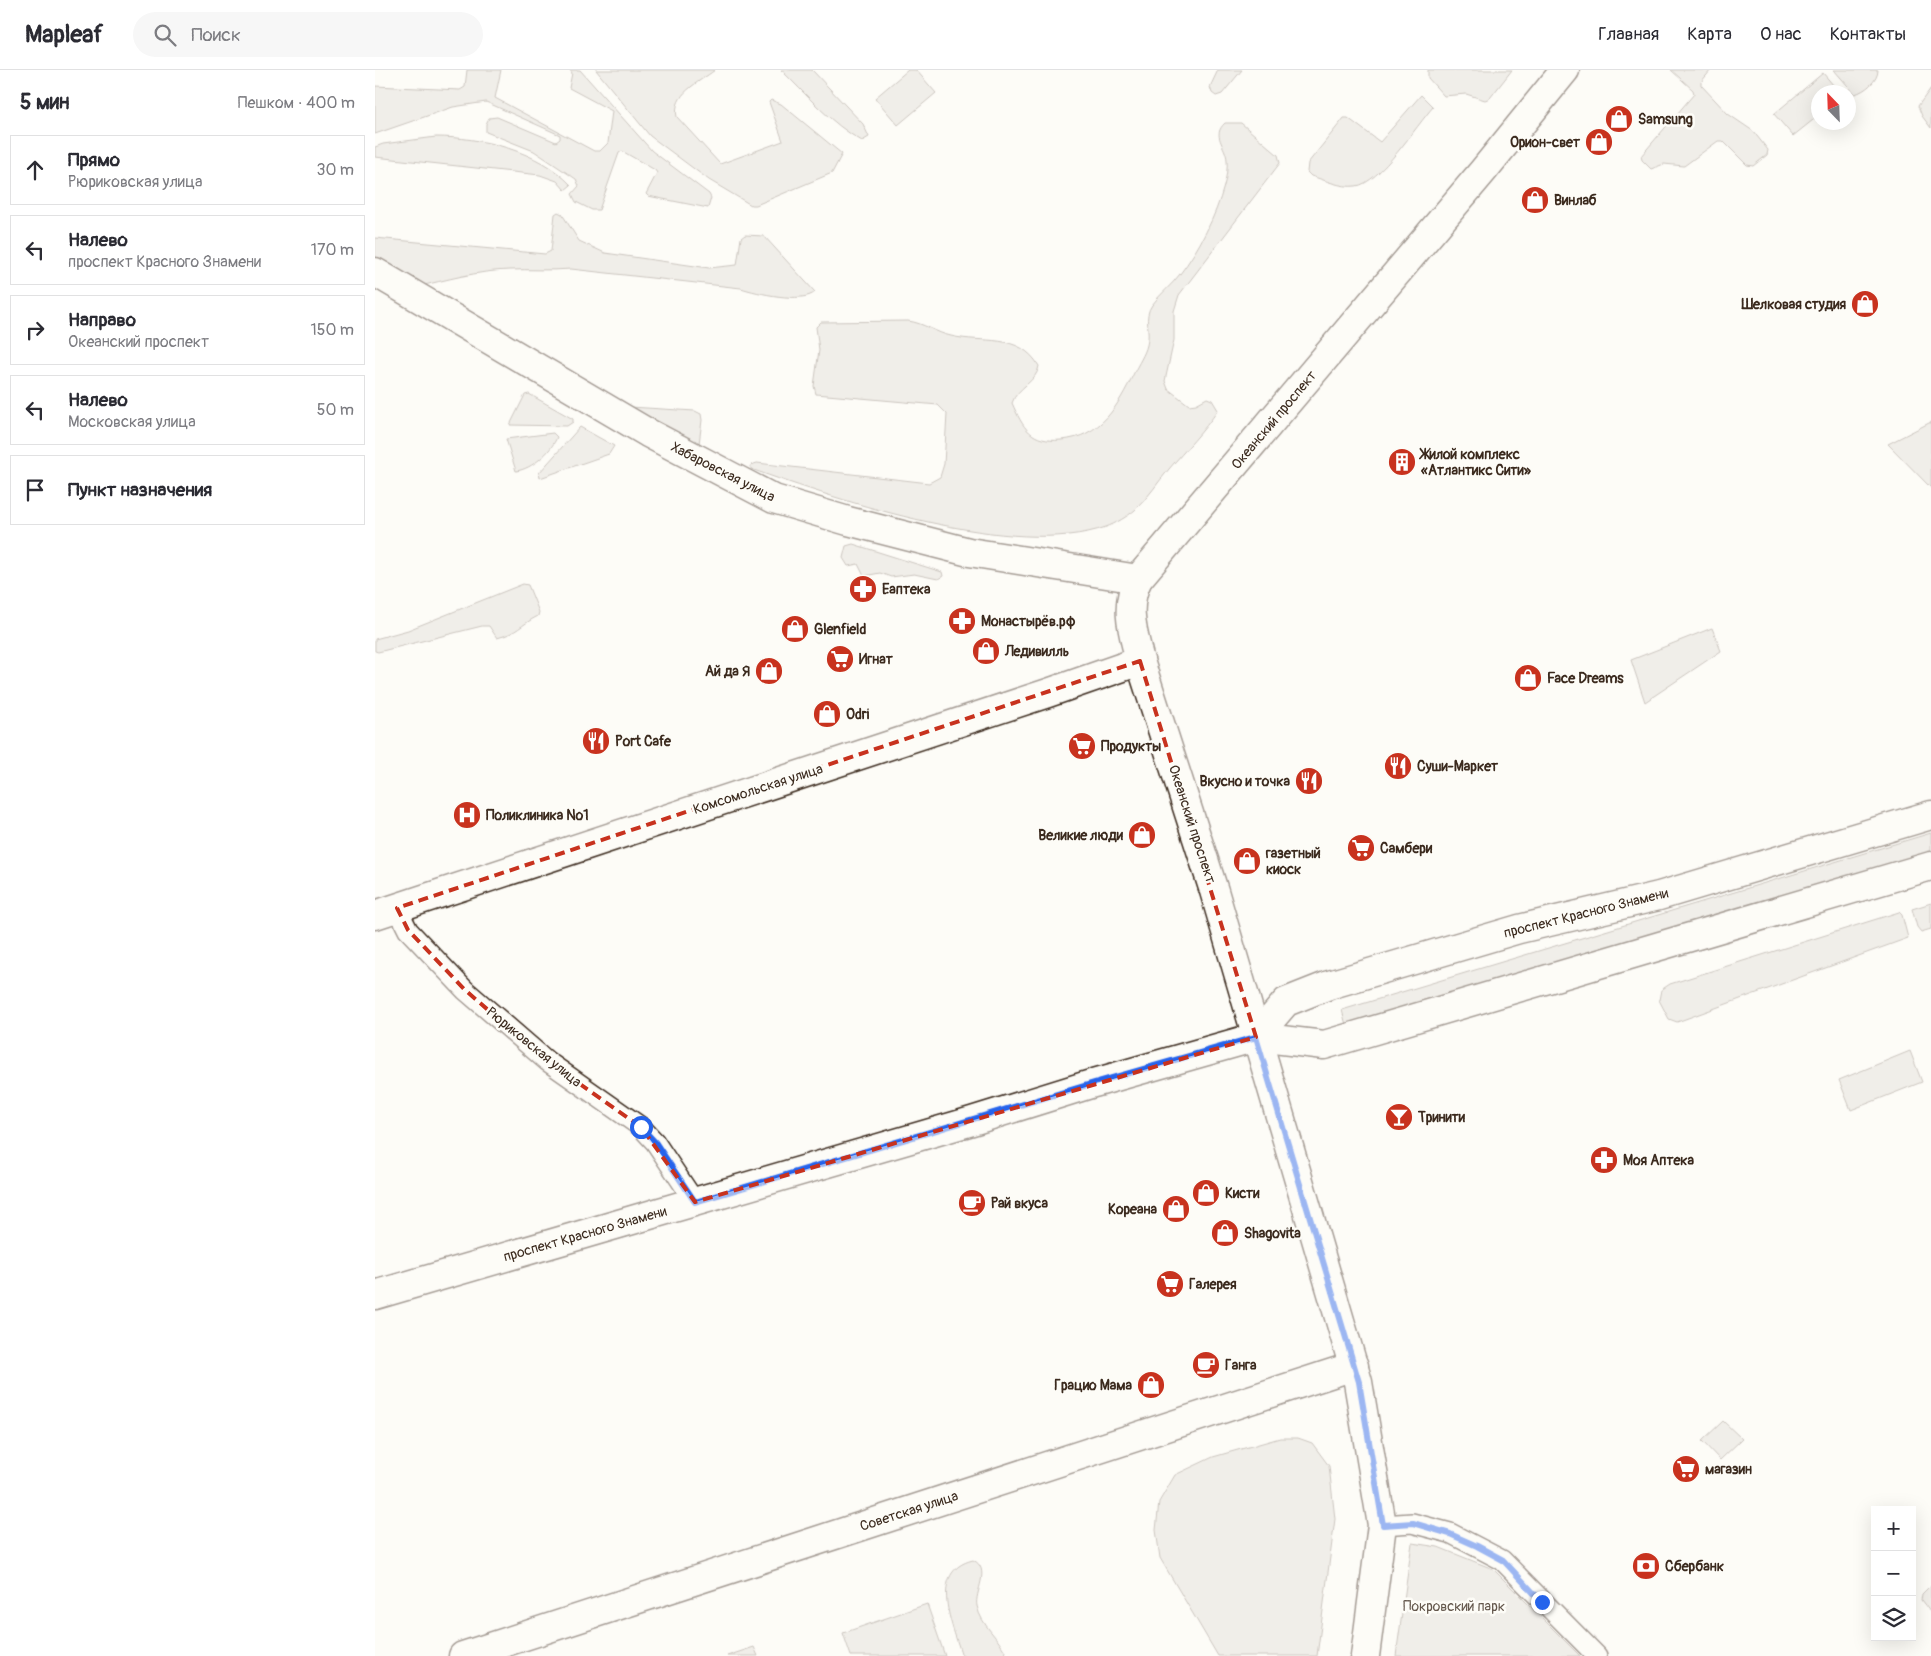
<!DOCTYPE html>
<html lang="ru">
<meta charset="utf-8">
<style>
:root{--surface:#fff;--page:#f7f7f7;--text:#2b2b33;--muted:#7c7c81;--line:#e1e1e2}
body{margin:0;font-family:Pangolin,sans-serif;background:var(--page);color:var(--text)}
.controls{position:absolute;right:15px;bottom:15px;display:grid;overflow:hidden;border-radius:0px;box-shadow:0 5px 20px #0002}
.controls button{width:45px;height:45px;display:grid;place-items:center;padding:0;border:0;border-bottom:1px solid var(--line);background:var(--surface);color:var(--text);font:25px sans-serif}
.compass{position:absolute;left:1436px;top:15px;width:45px;height:45px;border-radius:50%;background:var(--surface);box-shadow:0 5px 20px #0002;rotate:337deg}
.stop{position:absolute;width:15px;height:15px;margin:-11px;border:4px solid #2563eb;border-radius:50%;background:#fff}
.stop.end{background:#2563eb;border-color:#fff;box-shadow:0 1px 5px #0008}
.list{margin:0;padding:0;list-style:none}
h2{display:flex;justify-content:space-between;align-items:center;height:65px;margin:0;padding:0 20px;font-size:21px}
h2 small{font-size:16px;font-weight:400;color:var(--muted)}
.list li{display:grid;grid-template-columns:32px 1fr auto;gap:15px;align-items:center;box-sizing:border-box;height:70px;margin:0 10px 10px;padding:0 10px;border:1px solid var(--line);border-radius:0px}
.list b{display:block;font-size:19px;white-space:nowrap}
.list p{margin:0;font-size:16px;white-space:nowrap;color:var(--muted)}
.list em{font-size:16px;font-style:normal;color:var(--muted)}
.icon{flex:none;width:28px;height:28px;fill:none;stroke:currentColor;stroke-width:2;stroke-linecap:round;stroke-linejoin:round}
.map{position:relative;flex:none;width:1556px;height:1586px;overflow:hidden}
header{display:flex;align-items:center;gap:30px;box-sizing:border-box;height:70px;padding:0 25px;background:var(--surface);border-bottom:1px solid var(--line)}
header strong{font-size:24px}
nav{display:flex;gap:28px;margin-inline-start:auto;font-size:18px}
.search{width:350px;height:45px;background:var(--page);display:flex;align-items:center;gap:12px;box-sizing:border-box;padding:0 18px;border-radius:28px;color:var(--muted);font-size:19px}
main{display:flex}
aside{flex:1;background:var(--surface)}
.map>svg:first-child{display:block}
.green{fill:#e1ded7;stroke:#8e847a}
.lines{fill:none;stroke-linecap:round;stroke-linejoin:round}
.street-casing{stroke:#3b2a1e;stroke-width:22}
.secondary-casing{stroke:#3b2a1e;stroke-width:31}
.primary-casing{stroke:#3b2a1e;stroke-width:31}
.street{stroke:#fdfcf7;stroke-width:19}
.secondary{stroke:#fdfcf7;stroke-width:28}
.primary{stroke:#fdfcf7;stroke-width:28}
.route{stroke:#2563eb;stroke-width:6}
.marked{fill:none;stroke:#c8321e;stroke-width:4;stroke-dasharray:10 6;stroke-linejoin:round}
.labels{text-anchor:middle;dominant-baseline:central;stroke-width:5;stroke-linejoin:round;paint-order:stroke}
.poi-label{font-size:14px;font-weight:bold;fill:#3b2a1e;stroke:#fdfcf7;text-anchor:start}
.street-label{font-size:14px;fill:#3b2a1e;stroke:#fdfcf7}
.park-label{font-size:14px;fill:#64574c;stroke:#fdfcf7}
</style>
<header>
<strong>Mapleaf</strong>
<div class="search"><svg class="icon" aria-label="search" viewBox="0 0 24 24"><circle cx="10" cy="10" r="6"/><path d="M15 15l6 6"/></svg>Поиск</div>
<nav><a>Главная</a><a>Карта</a><a>О нас</a><a>Контакты</a></nav>
</header>
<main>
<aside>
<h2>5 мин<small>Пешком · 400 m</small></h2>
<ul class="list">
<li><svg class="icon" aria-label="ahead" viewBox="0 0 24 24"><path d="M12 20V5M6 11l6-6 6 6"/></svg><div><b>Прямо</b><p>Рюриковская улица</p></div><em>30 m</em></li>
<li><svg class="icon" aria-label="left" viewBox="0 0 24 24"><path d="M17 20v-9H6M10 6l-5 5 5 5"/></svg><div><b>Налево</b><p>проспект Красного Знамени</p></div><em>170 m</em></li>
<li><svg class="icon" aria-label="right" viewBox="0 0 24 24"><path d="M7 20v-9h11M14 6l5 5-5 5"/></svg><div><b>Направо</b><p>Океанский проспект</p></div><em>150 m</em></li>
<li><svg class="icon" aria-label="left" viewBox="0 0 24 24"><path d="M17 20v-9H6M10 6l-5 5 5 5"/></svg><div><b>Налево</b><p>Московская улица</p></div><em>50 m</em></li>
<li><svg class="icon" aria-label="arrive" viewBox="0 0 24 24"><path d="M6 21V4h12l-3 4 3 4H6"/></svg><div><b>Пункт назначения</b></div></li>
</ul>
</aside>
<div class="map">
<svg width="1556" height="1586" viewBox="0 0 1556 1586">
<rect width="100%" height="100%" fill="#fdfcf7"/>
<filter id="ink" filterUnits="userSpaceOnUse"><feTurbulence type="fractalNoise" baseFrequency=".02" numOctaves="2"/><feDisplacementMap in="SourceGraphic" scale="10" xChannelSelector="R" yChannelSelector="G"/><feConvolveMatrix kernelMatrix="1 2 1 2 8 2 1 2 1" color-interpolation-filters="sRGB"/></filter>
<g filter="url(#ink)">
<g class="green">
<polygon points="92,0 126,0 120,28 219,81 225,81 233,73 237,41 194,18 197,3 195,0 205,0 277,81 334,124 336,128 333,138 273,126 271,124 282,103 280,100 247,81 244,83 224,140 217,140 201,132 197,124 204,116 201,109 159,81 111,62 111,54 114,48 122,47 181,72 185,69 185,65 111,32 78,37 0,64 0,16 85,20 90,17"/>
<path d="M221,0H340C323,13 297,24 302,47L345,94L408,71L394,32L396,30L406,34L467,84L457,103L381,135H376L334,110L275,66Z"/>
<path d="M406,0H437L488,54L494,67L487,71C456,54 431,24 406,0Z"/>
<polygon points="533,0 541,0 561,23 523,55 500,28"/>
<polygon points="843,0 867,0 847,24 841,26 837,23 835,17"/>
<polygon points="1053,0 1137,0 1115,28 1110,30 1091,24 1069,26 1053,8"/>
<polygon points="1296,0 1336,0 1326,12 1326,15 1353,44 1378,61 1393,80 1392,85 1378,96 1372,95 1348,71 1343,71 1309,96 1289,94 1276,99 1267,90 1266,86 1319,24 1318,20"/>
<path d="M1459,0H1503C1503,11 1490,21 1480,24Z"/>
<polygon points="1448,3 1464,22 1444,22 1443,46 1418,66 1399,44"/>
<polygon points="1556,18 1556,58 1547,46 1543,36"/>
<path d="M1046,25L1058,37C1042,55 1004,114 981,116C966,118 950,110 936,106L932,102L933,93L969,48H973L1005,72Z"/>
<path d="M850,53H866L903,85L905,93L804,225L799,241V270L790,311L793,319L814,335L821,334L832,328L837,330L843,340C829,361 810,380 794,399C783,412 773,428 760,440C753,446 740,454 731,457C640,489 466,431 376,399V395L382,393L554,413L565,407L569,394L572,344L563,335L441,324L439,316L444,280L441,257L446,252L533,251C549,253 561,263 576,266C608,274 644,262 664,296C662,312 642,317 637,333C648,358 656,373 686,370C726,367 743,336 759,303C763,294 770,284 772,275C776,262 768,247 777,235C785,224 797,215 805,204C824,179 841,146 849,116C851,109 853,98 852,90C851,75 836,66 850,53Z"/>
<path d="M61,67C106,67 164,81 196,115L190,120L182,111L165,105L0,87V77L8,74Z"/>
<path d="M183,142L187,144L204,171L230,183L334,198L362,195L366,168L370,165L389,166L440,222C428,234 381,223 366,218L196,199C175,201 155,199 134,200C102,201 71,210 41,217L0,194V168L170,184L176,181L180,144Z"/>
<polygon points="154,324 198,349 198,352 192,356 135,355 150,325"/>
<polygon points="255,337 320,341 326,344 327,350 324,374 321,376"/>
<polygon points="1556,352 1556,418 1513,374"/>
<polygon points="205,357 239,376 234,384 165,408 164,403"/>
<path d="M178,363L182,367C176,382 157,399 141,401L131,369Z"/>
<polygon points="478,474 567,502 568,506 563,509 539,504 516,507 505,503 489,506 483,494 473,496 468,488 471,476"/>
<path d="M148,514L153,515L164,542L163,546C145,555 143,563 122,568L114,556H107L3,582L0,581V569L33,560Z"/>
<polygon points="1337,558 1346,581 1270,632 1256,590"/>
<polygon points="1556,763 1556,786 971,955 967,940"/>
<polygon points="1556,833 1556,859 1546,862 1542,857 1537,839"/>
<polygon points="1524,842 1527,845 1533,868 1302,952 1294,949 1284,930 1286,920 1295,914"/>
<polygon points="1535,981 1547,1012 1476,1040 1464,1010"/>
<polygon points="1348,1351 1367,1369 1345,1390 1327,1371"/>
<polygon points="905,1368 923,1368 937,1373 954,1396 960,1449 942,1586 843,1586 785,1488 781,1460 784,1432 800,1405 838,1387"/>
<polygon points="1037,1473 1063,1477 1118,1499 1205,1586 1021,1586"/>
<path d="M598,1490C617,1499 599,1522 602,1536C606,1556 625,1568 632,1586H587C578,1557 552,1501 598,1490Z"/>
<polygon points="1556,1515 1556,1543 1546,1530 1547,1524"/>
<polygon points="552,1534 570,1586 476,1586 468,1563"/>
<polygon points="379,1577 383,1586 352,1586"/>
</g>
<g class="lines">
<defs>
<g id="street">
<polyline points="22,838 33,860 90,920 172,991 266,1057 280,1072 320,1132"/>
<polyline points="1007,1455 1037,1453 1075,1463 1127,1490 1222,1586"/>
</g>
<g id="secondary">
<polyline points="0,202 273,363 399,429 473,451 594,482 763,509"/>
<polyline points="0,845 673,623 765,591"/>
<polyline points="881,967 911,932 954,915 1144,859 1284,826 1556,745"/>
<polyline points="0,1225 597,1051 719,1013 881,967 949,975 1556,796"/>
<polyline points="88,1586 979,1296"/>
</g>
<path id="primary" d="M990,1586L1007,1455L983,1312L839,821L765,591C758,562 749,537 763,509L1108,101L1190,0"/>
</defs>
<use href="#street" class="street-casing"/>
<use href="#secondary" class="secondary-casing"/>
<use href="#primary" class="primary-casing"/>
<use href="#street" class="street"/>
<use href="#secondary" class="secondary"/>
<use href="#primary" class="primary"/>
</g>
</g>
<g class="lines" filter="url(#ink)">
<polyline class="route" points="266,1057 280,1072 320,1132 719,1013 881,967 984,1312 1008,1455 1038,1453 1075,1464 1102,1476 1128,1490 1167,1532"/>
</g>
<path d="M0 0H1556V1586H0ZM765,591L881,967L320,1132L266,1057L172,991L90,920L33,860L22,838Z" fill="#fdfcf7" fill-opacity=".55" fill-rule="evenodd"/>
<path class="marked" d="M765,591L881,967L320,1132L266,1057L172,991L90,920L33,860L22,838Z"/>
<defs>
<symbol id="shop-disc" viewBox="-11 -11 22 22"><circle r="9.5" fill="#c8321e" stroke="#fdfcf7"/><path d="M-5-2.5h2.3a2.7 3.5 0 0 1 5.4 0H5L5.5 6h-11ZM-1.5-2.5h3a1.5 2.3 0 0 0-3 0Z" fill="#fff"/></symbol>
<symbol id="building-disc" viewBox="-11 -11 22 22"><circle r="9.5" fill="#c8321e" stroke="#fdfcf7"/><path d="M-4-6H4V6H1V3H-1V6H-4ZM-2.5-4.3h1.7v1.8h-1.7ZM.8-4.3h1.7v1.8H.8ZM-2.5-1h1.7V.8h-1.7ZM.8-1h1.7V.8H.8Z" fill="#fff"/></symbol>
<symbol id="pharmacy-disc" viewBox="-11 -11 22 22"><circle r="9.5" fill="#c8321e" stroke="#fdfcf7"/><path d="M-2-6h4v4h4v4h-4v4h-4v-4h-4v-4h4Z" fill="#fff"/></symbol>
<symbol id="supermarket-disc" viewBox="-11 -11 22 22"><circle r="9.5" fill="#c8321e" stroke="#fdfcf7"/><path d="M-6-5.5h2.5l.6 2H6L4.5 2H-2.5L-4.4-4H-6ZM-1.5 3.2a1.3 1.3 0 1 0 .1 0ZM3 3.2a1.3 1.3 0 1 0 .1 0Z" fill="#fff"/></symbol>
<symbol id="restaurant-disc" viewBox="-11 -11 22 22"><circle r="9.5" fill="#c8321e" stroke="#fdfcf7"/><path d="M-5-6h1v4h1v-4h1v4h1v-4h1v5L-1.5 .5V6h-2V.5L-5-1ZM5-6V6H3V1.5H1.5Q1.5-4 5-6Z" fill="#fff"/></symbol>
<symbol id="hospital-disc" viewBox="-11 -11 22 22"><circle r="9.5" fill="#c8321e" stroke="#fdfcf7"/><path d="M-5-5h3v3.5h4V-5h3V5h-3V1.5h-4V5h-3Z" fill="#fff"/></symbol>
<symbol id="bar-disc" viewBox="-11 -11 22 22"><circle r="9.5" fill="#c8321e" stroke="#fdfcf7"/><path d="M-6-5H6L.8 .8V4.5H3.5V6h-7V4.5H-.8V.8Z" fill="#fff"/></symbol>
<symbol id="cafe-disc" viewBox="-11 -11 22 22"><circle r="9.5" fill="#c8321e" stroke="#fdfcf7"/><path d="M-5.5-4.5H6V0H3Q3 3.5 0 3.5H-2.5Q-5.5 3.5-5.5 0ZM3-3.2v2h1.7v-2ZM-6 4.5H4V6H-6Z" fill="#fff"/></symbol>
<symbol id="bank-disc" viewBox="-11 -11 22 22"><circle r="9.5" fill="#c8321e" stroke="#fdfcf7"/><path d="M-6-4H6V4H-6ZM0-2.3a2.3 2.3 0 1 0 0 4.6a2.3 2.3 0 1 0 0-4.6Z" fill="#fff"/></symbol>
</defs>
<g fill-rule="evenodd">
<use href="#shop-disc" x="1228" y="33" width="32" height="32"/>
<use href="#shop-disc" x="1208" y="56" width="32" height="32"/>
<use href="#shop-disc" x="1144" y="114" width="32" height="32"/>
<use href="#shop-disc" x="1474" y="218" width="32" height="32"/>
<use href="#building-disc" x="1011" y="376" width="32" height="32"/>
<use href="#pharmacy-disc" x="472" y="503" width="32" height="32"/>
<use href="#pharmacy-disc" x="571" y="535" width="32" height="32"/>
<use href="#shop-disc" x="404" y="543" width="32" height="32"/>
<use href="#shop-disc" x="595" y="565" width="32" height="32"/>
<use href="#supermarket-disc" x="449" y="573" width="32" height="32"/>
<use href="#shop-disc" x="378" y="585" width="32" height="32"/>
<use href="#shop-disc" x="1137" y="592" width="32" height="32"/>
<use href="#shop-disc" x="436" y="628" width="32" height="32"/>
<use href="#restaurant-disc" x="205" y="655" width="32" height="32"/>
<use href="#supermarket-disc" x="691" y="660" width="32" height="32"/>
<use href="#restaurant-disc" x="1007" y="680" width="32" height="32"/>
<use href="#restaurant-disc" x="918" y="695" width="32" height="32"/>
<use href="#hospital-disc" x="76" y="729" width="32" height="32"/>
<use href="#shop-disc" x="751" y="749" width="32" height="32"/>
<use href="#supermarket-disc" x="970" y="762" width="32" height="32"/>
<use href="#shop-disc" x="856" y="775" width="32" height="32"/>
<use href="#bar-disc" x="1008" y="1031" width="32" height="32"/>
<use href="#pharmacy-disc" x="1213" y="1074" width="32" height="32"/>
<use href="#shop-disc" x="815" y="1107" width="32" height="32"/>
<use href="#cafe-disc" x="581" y="1117" width="32" height="32"/>
<use href="#shop-disc" x="785" y="1123" width="32" height="32"/>
<use href="#shop-disc" x="834" y="1147" width="32" height="32"/>
<use href="#supermarket-disc" x="779" y="1198" width="32" height="32"/>
<use href="#cafe-disc" x="815" y="1279" width="32" height="32"/>
<use href="#shop-disc" x="760" y="1299" width="32" height="32"/>
<use href="#supermarket-disc" x="1295" y="1383" width="32" height="32"/>
<use href="#bank-disc" x="1255" y="1480" width="32" height="32"/>
</g>
<g class="labels">
<g class="poi-label">
<text x="1263" y="49">Samsung</text>
<text x="1205" y="72" text-anchor="end">Орион-свет</text>
<text x="1179" y="130">Винлаб</text>
<text x="1471" y="234" text-anchor="end">Шелковая студия</text>
<text x="1046" y="384">Жилой комплекс<tspan x="1046" dy="16">«Атлантикс Сити»</tspan></text>
<text x="507" y="519">Еаптека</text>
<text x="606" y="551">Монастырёв.рф</text>
<text x="439" y="559">Glenfield</text>
<text x="630" y="581">Ледивилль</text>
<text x="484" y="589">Игнат</text>
<text x="375" y="601" text-anchor="end">Ай да Я</text>
<text x="1172" y="608">Face Dreams</text>
<text x="471" y="644">Odri</text>
<text x="240" y="671">Port Cafe</text>
<text x="726" y="676">Продукты</text>
<text x="1042" y="696">Суши-Маркет</text>
<text x="915" y="711" text-anchor="end">Вкусно и точка</text>
<text x="111" y="745">Поликлиника №1</text>
<text x="748" y="765" text-anchor="end">Великие люди</text>
<text x="1005" y="778">Самбери</text>
<text x="891" y="783">газетный<tspan x="891" dy="16">киоск</tspan></text>
<text x="1043" y="1047">Тринити</text>
<text x="1248" y="1090">Моя Аптека</text>
<text x="850" y="1123">Кисти</text>
<text x="616" y="1133">Рай вкуса</text>
<text x="782" y="1139" text-anchor="end">Кореана</text>
<text x="869" y="1163">Shagovita</text>
<text x="814" y="1214">Галерея</text>
<text x="850" y="1295">Ганга</text>
<text x="757" y="1315" text-anchor="end">Грацио Мама</text>
<text x="1330" y="1399">магазин</text>
<text x="1290" y="1496">Сбербанк</text>
</g>
<g class="street-label">
<text transform="translate(899 350) rotate(-50)">Океанский проспект</text>
<text transform="translate(348 402) rotate(27)">Хабаровская улица</text>
<text transform="translate(383 719) rotate(-18)">Комсомольская улица</text>
<text transform="translate(817 754) rotate(72)">Океанский проспект</text>
<text transform="translate(1211 843) rotate(-14)">проспект Красного Знамени</text>
<text transform="translate(159 977) rotate(39)">Рюриковская улица</text>
<text transform="translate(210 1164) rotate(-16)">проспект Красного Знамени</text>
<text transform="translate(534 1441) rotate(-18)">Советская улица</text>
</g>
<g class="park-label">
<text x="1079" y="1536">Покровский парк</text>
</g>
</g>
</svg>
<div class="controls">
<button>+</button>
<button>−</button>
<button><svg class="icon" aria-label="layers" viewBox="0 0 24 24"><path d="M12 4l9 5-9 5-9-5zM3 14l9 5 9-5"/></svg></button>
</div>
<svg class="compass" viewBox="-18 -18 36 36"><path d="M0-13l5 13h-10z" fill="#e53935"/><path d="M0 13l5-13h-10z" fill="#7c7c81"/></svg>
<div class="stop" style="left:266px;top:1057px"></div>
<div class="stop end" style="left:1167px;top:1532px"></div>
</div>
</main>
